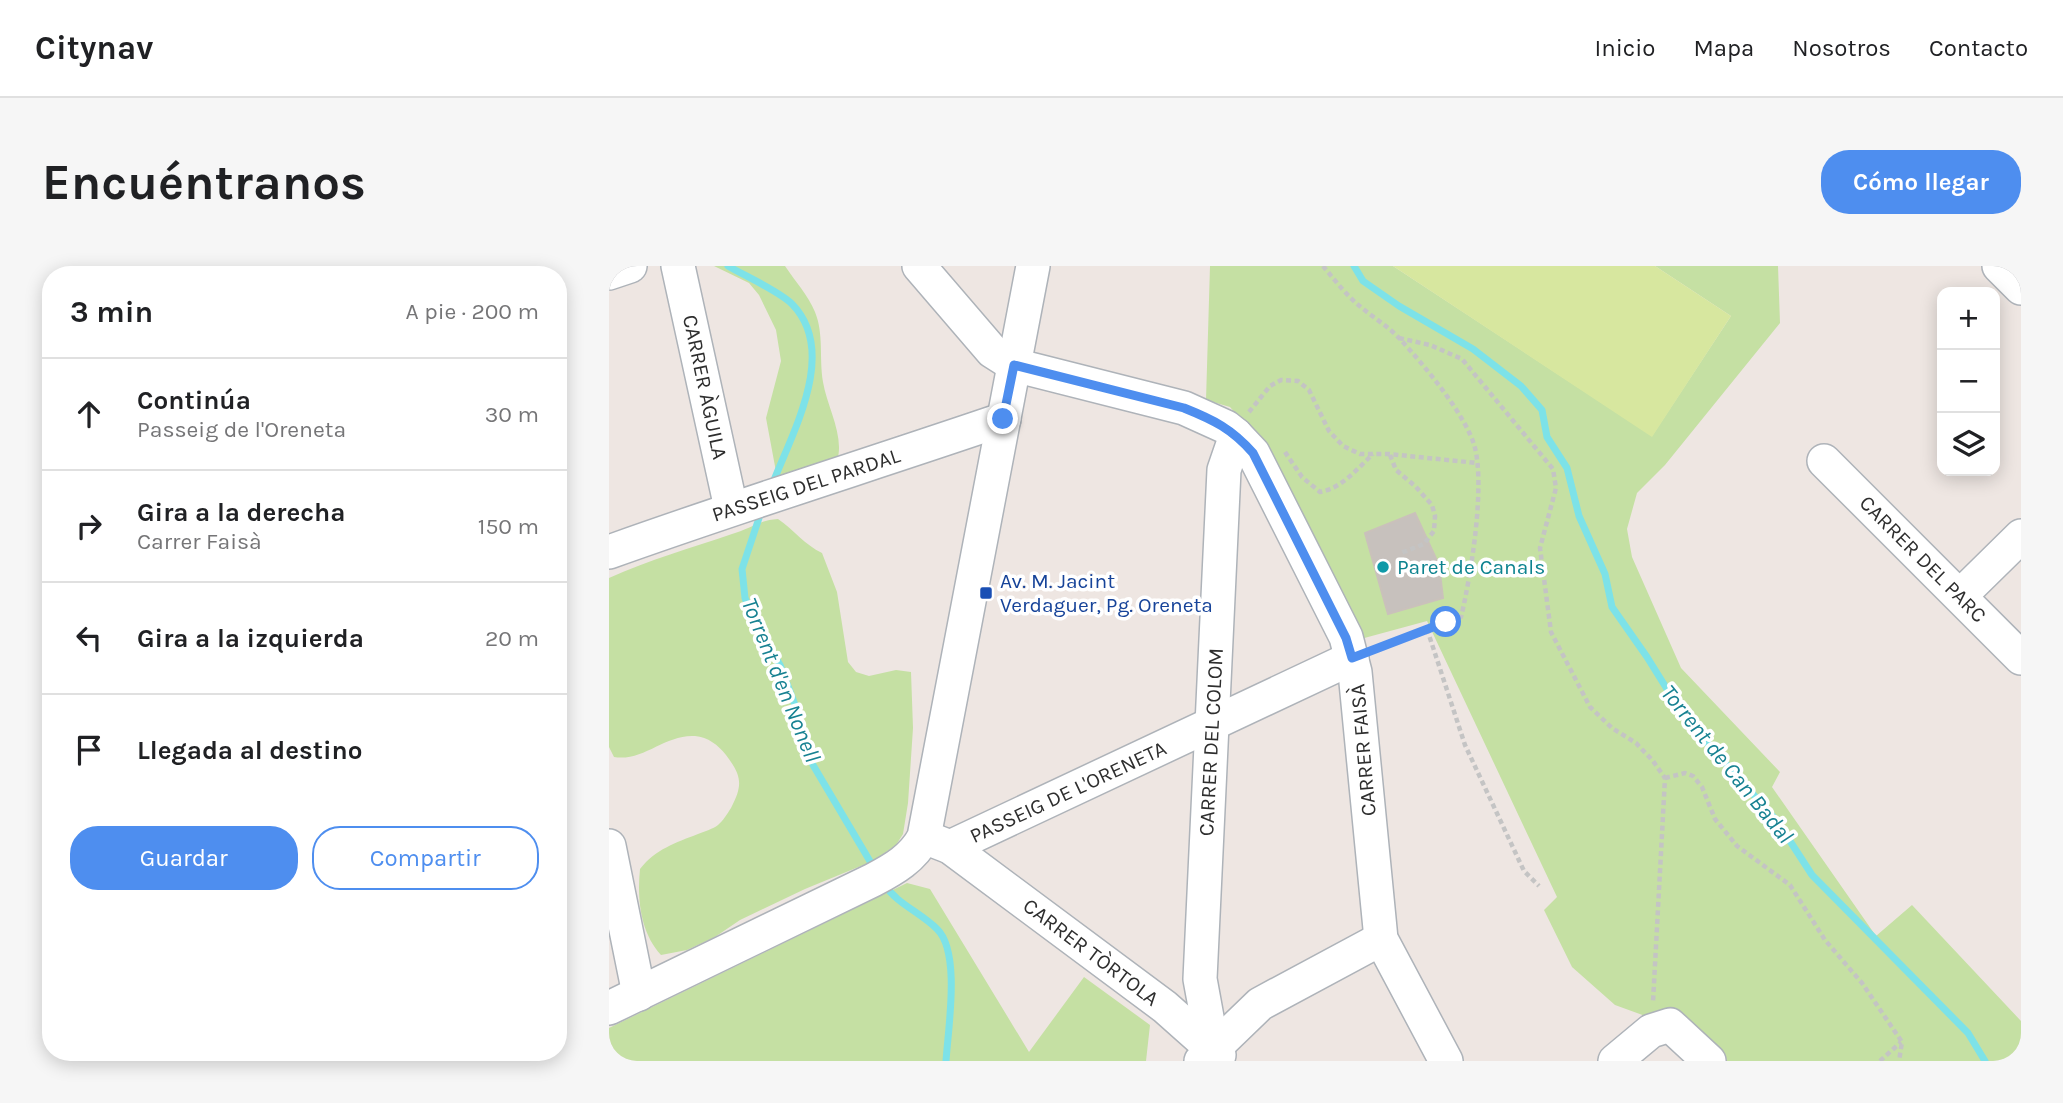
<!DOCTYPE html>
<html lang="es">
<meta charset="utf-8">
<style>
:root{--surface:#fff;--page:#f6f6f6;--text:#202124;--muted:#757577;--line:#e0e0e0;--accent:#4e8eef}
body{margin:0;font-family:Karla,sans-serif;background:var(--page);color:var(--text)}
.controls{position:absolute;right:21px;top:21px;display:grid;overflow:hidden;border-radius:14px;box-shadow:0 4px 18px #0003}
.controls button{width:63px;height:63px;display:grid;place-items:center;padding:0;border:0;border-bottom:2px solid var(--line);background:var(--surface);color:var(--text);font:35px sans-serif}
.stop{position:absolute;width:21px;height:21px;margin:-16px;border:5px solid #4e8eef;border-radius:50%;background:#fff}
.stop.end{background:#4e8eef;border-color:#fff;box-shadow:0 2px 7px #0008}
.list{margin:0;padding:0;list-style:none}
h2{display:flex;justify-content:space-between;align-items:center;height:91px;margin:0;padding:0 28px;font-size:30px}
h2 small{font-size:23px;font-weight:400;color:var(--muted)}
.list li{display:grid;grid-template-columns:46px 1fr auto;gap:21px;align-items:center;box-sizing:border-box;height:112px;padding:0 28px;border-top:2px solid var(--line)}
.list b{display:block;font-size:26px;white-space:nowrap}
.list p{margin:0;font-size:23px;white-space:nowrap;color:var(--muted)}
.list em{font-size:23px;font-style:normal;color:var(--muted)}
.actions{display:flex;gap:14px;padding:21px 28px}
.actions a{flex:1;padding:16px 0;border:2px solid var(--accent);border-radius:28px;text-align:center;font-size:24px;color:var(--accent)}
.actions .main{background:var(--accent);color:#fff}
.icon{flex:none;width:38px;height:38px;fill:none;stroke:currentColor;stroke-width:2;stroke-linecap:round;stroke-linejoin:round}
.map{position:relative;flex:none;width:1412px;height:795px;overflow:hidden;border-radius:28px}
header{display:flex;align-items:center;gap:42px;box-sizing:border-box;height:98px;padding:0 35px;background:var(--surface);border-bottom:2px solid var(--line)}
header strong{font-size:33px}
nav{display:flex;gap:38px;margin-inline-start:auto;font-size:24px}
.intro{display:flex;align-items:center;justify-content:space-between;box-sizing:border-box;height:168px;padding:0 42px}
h1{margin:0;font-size:49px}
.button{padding:18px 32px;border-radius:28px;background:var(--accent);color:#fff;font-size:24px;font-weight:700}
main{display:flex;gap:42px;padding:0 42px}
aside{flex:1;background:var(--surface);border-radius:28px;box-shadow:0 4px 18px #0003}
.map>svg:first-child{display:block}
.green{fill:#c5e0a3}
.pitch{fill:#d7e79f}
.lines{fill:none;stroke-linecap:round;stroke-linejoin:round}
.stream{stroke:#7de2e8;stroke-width:7}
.building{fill:#c7c1bd;stroke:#cac1bb;stroke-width:2}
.minor-casing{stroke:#aeb3b9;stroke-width:36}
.path{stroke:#c4c4c4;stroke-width:4.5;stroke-dasharray:5 3.5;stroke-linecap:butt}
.minor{stroke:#fff;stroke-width:33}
.route{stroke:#4e8eef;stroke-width:9}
.culture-dot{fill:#0f9aa8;stroke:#fff;stroke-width:2.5}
.transit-dot{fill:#1a4fb4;stroke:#fff;stroke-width:2.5}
.labels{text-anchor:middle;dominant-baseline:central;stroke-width:7;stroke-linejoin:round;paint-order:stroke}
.street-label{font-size:21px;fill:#2e2e2e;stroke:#fff}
.culture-label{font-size:21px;fill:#0d838f;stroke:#fff;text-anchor:start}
.transit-label{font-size:21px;fill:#164399;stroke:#fff;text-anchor:start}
.water-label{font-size:23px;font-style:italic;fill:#178292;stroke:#fff}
</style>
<header>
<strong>Citynav</strong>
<nav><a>Inicio</a><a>Mapa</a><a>Nosotros</a><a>Contacto</a></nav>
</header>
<div class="intro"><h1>Encuéntranos</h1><a class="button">Cómo llegar</a></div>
<main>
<aside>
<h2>3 min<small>A pie · 200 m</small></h2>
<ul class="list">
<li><svg class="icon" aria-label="ahead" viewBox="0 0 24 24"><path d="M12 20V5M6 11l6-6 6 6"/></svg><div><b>Continúa</b><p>Passeig de l'Oreneta</p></div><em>30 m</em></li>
<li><svg class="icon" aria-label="right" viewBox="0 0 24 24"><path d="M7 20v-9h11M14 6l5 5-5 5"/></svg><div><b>Gira a la derecha</b><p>Carrer Faisà</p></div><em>150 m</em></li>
<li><svg class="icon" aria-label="left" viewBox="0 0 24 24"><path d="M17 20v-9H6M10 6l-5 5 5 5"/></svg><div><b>Gira a la izquierda</b></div><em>20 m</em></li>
<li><svg class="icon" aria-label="arrive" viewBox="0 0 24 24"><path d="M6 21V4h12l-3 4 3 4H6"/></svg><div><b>Llegada al destino</b></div></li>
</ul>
<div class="actions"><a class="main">Guardar</a><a>Compartir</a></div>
</aside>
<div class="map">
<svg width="1412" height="795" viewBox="0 0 1412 795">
<rect width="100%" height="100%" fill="#eee6e2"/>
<g class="green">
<path d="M105,0H176C186,15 199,29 206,46C215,68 210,92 214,116C218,141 236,170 228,195L168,211L157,152L172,95L167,64L150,29L140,17Z"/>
<polygon points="601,0 784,0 1043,170 1122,50 1046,0 1169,0 1171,57 1056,199 1028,227 1018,263 1023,291 1072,402 1171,506 1163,521 1267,670 1303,639 1412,755 1412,795 1100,795 1061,759 1006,739 963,701 935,644 948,631 818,355 748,374 647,171 621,141 597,134"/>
<path d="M169,253C185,264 196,279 213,287L228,326L239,396L247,406L260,410L287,404L302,406L304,462L299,537L294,568L287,579L264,595L196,623L131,654L106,671L78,684L52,689C31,666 28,632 31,603C47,583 66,577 89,568C96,565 104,563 109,559C114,555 118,548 122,542C134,519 133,510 117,489C109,479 99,471 86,470C56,468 34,496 5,491L0,481V312C40,294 82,282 123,268C141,263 150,254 169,253Z"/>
<polygon points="298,617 321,623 420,786 475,711 541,759 537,795 0,795 0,762"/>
</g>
<polygon class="pitch" points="784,0 1046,0 1122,50 1043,171"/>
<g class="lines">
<g class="stream">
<path d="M119,0C136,10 170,25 183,38C230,86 183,167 163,219"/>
<polyline points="745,0 754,15 790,40 864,83 912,120 933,144 938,171 958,202 970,250 996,308 1003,341 1038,391 1076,452 1168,555 1203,609 1359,767 1376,795"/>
<polyline points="152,246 133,303 136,332 148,360 171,399 186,439 192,470 204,499 265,602"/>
<path d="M275,618C288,638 311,646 328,663C352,686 339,763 337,795"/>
</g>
</g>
<polygon class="building" points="806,247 830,299 834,332 779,348 756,267"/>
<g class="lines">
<defs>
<g id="minor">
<polyline points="69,0 122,242"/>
<polyline points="310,0 383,85 405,99 575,142 617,161 627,169 644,187 737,371 746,406 772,673 837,795"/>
<polyline points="1390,0 1412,22"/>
<polyline points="0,7 21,0"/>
<polyline points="1215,195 1412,392"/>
<path d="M0,286C131,239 263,198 395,153"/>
<polyline points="1351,330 1412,270"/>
<polyline points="323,574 341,581 556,741 610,789"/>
<polyline points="0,580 30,728"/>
<polyline points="341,581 743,392"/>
<path d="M0,742L264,614C285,603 304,592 315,571L424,0"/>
<polyline points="604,784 591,713 615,204 627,169"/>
<polyline points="592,795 651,738 772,673"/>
<polyline points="1006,795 1042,765 1061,759 1100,795"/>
</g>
</defs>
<use href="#minor" class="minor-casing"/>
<g class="path">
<path d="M714,0C724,12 734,25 746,36C760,49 778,59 791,73C814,98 858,150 866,182C876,222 862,310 852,351L765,384"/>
<polyline points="790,72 821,79 853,93 944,203 947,222 931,282 942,366 981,441 1003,462 1027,477 1044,495 1056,512 1044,736"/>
<polyline points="640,146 661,120 672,114 689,115 700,124 720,165 734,180 751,188 780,188 868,197"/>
<path d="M676,186L693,211L711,226C733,222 748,203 764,188"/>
<polyline points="781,189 787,204 806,220 823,239 826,250 825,265 815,278 792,287"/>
<polyline points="818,363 856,479 915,605 930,620"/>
<polyline points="1056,512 1076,507 1084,510 1093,521 1106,553 1128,580 1181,619 1216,674 1253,717 1293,776 1290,795"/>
<polyline points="1271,795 1292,776"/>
</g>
<use href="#minor" class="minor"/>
</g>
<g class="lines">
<path class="route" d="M394,153L405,99L575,142C605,154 623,163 644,187L737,372L743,392L837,356"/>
</g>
<circle class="culture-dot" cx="774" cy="301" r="7"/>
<rect class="transit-dot" x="370" y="320" width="14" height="14" rx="3.5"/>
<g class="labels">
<g class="street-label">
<text transform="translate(96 121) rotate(78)">CARRER ÀGUILA</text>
<text transform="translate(197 219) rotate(-18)">PASSEIG DEL PARDAL</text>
<text transform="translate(1314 293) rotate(45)">CARRER DEL PARC</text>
<text transform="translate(602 476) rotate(-87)">CARRER DEL COLOM</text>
<text transform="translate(754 484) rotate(-95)">CARRER FAISÀ</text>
<text transform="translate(459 526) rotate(-25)">PASSEIG DE L'ORENETA</text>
<text transform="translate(482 686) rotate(37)">CARRER TÒRTOLA</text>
</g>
<g class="culture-label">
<text x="788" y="301">Paret de Canals</text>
</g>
<g class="transit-label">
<text x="391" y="315">Av. M. Jacint<tspan x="391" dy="24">Verdaguer, Pg. Oreneta</tspan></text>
</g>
<g class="water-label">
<text transform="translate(172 414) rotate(68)">Torrent d'en Nonell</text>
<text transform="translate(1118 498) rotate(51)">Torrent de Can Badal</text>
</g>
</g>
</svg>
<div class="controls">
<button>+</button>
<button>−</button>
<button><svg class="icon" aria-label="layers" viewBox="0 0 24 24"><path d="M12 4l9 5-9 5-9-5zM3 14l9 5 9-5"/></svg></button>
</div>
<div class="stop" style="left:837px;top:356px"></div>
<div class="stop end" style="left:394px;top:153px"></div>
</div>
</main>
